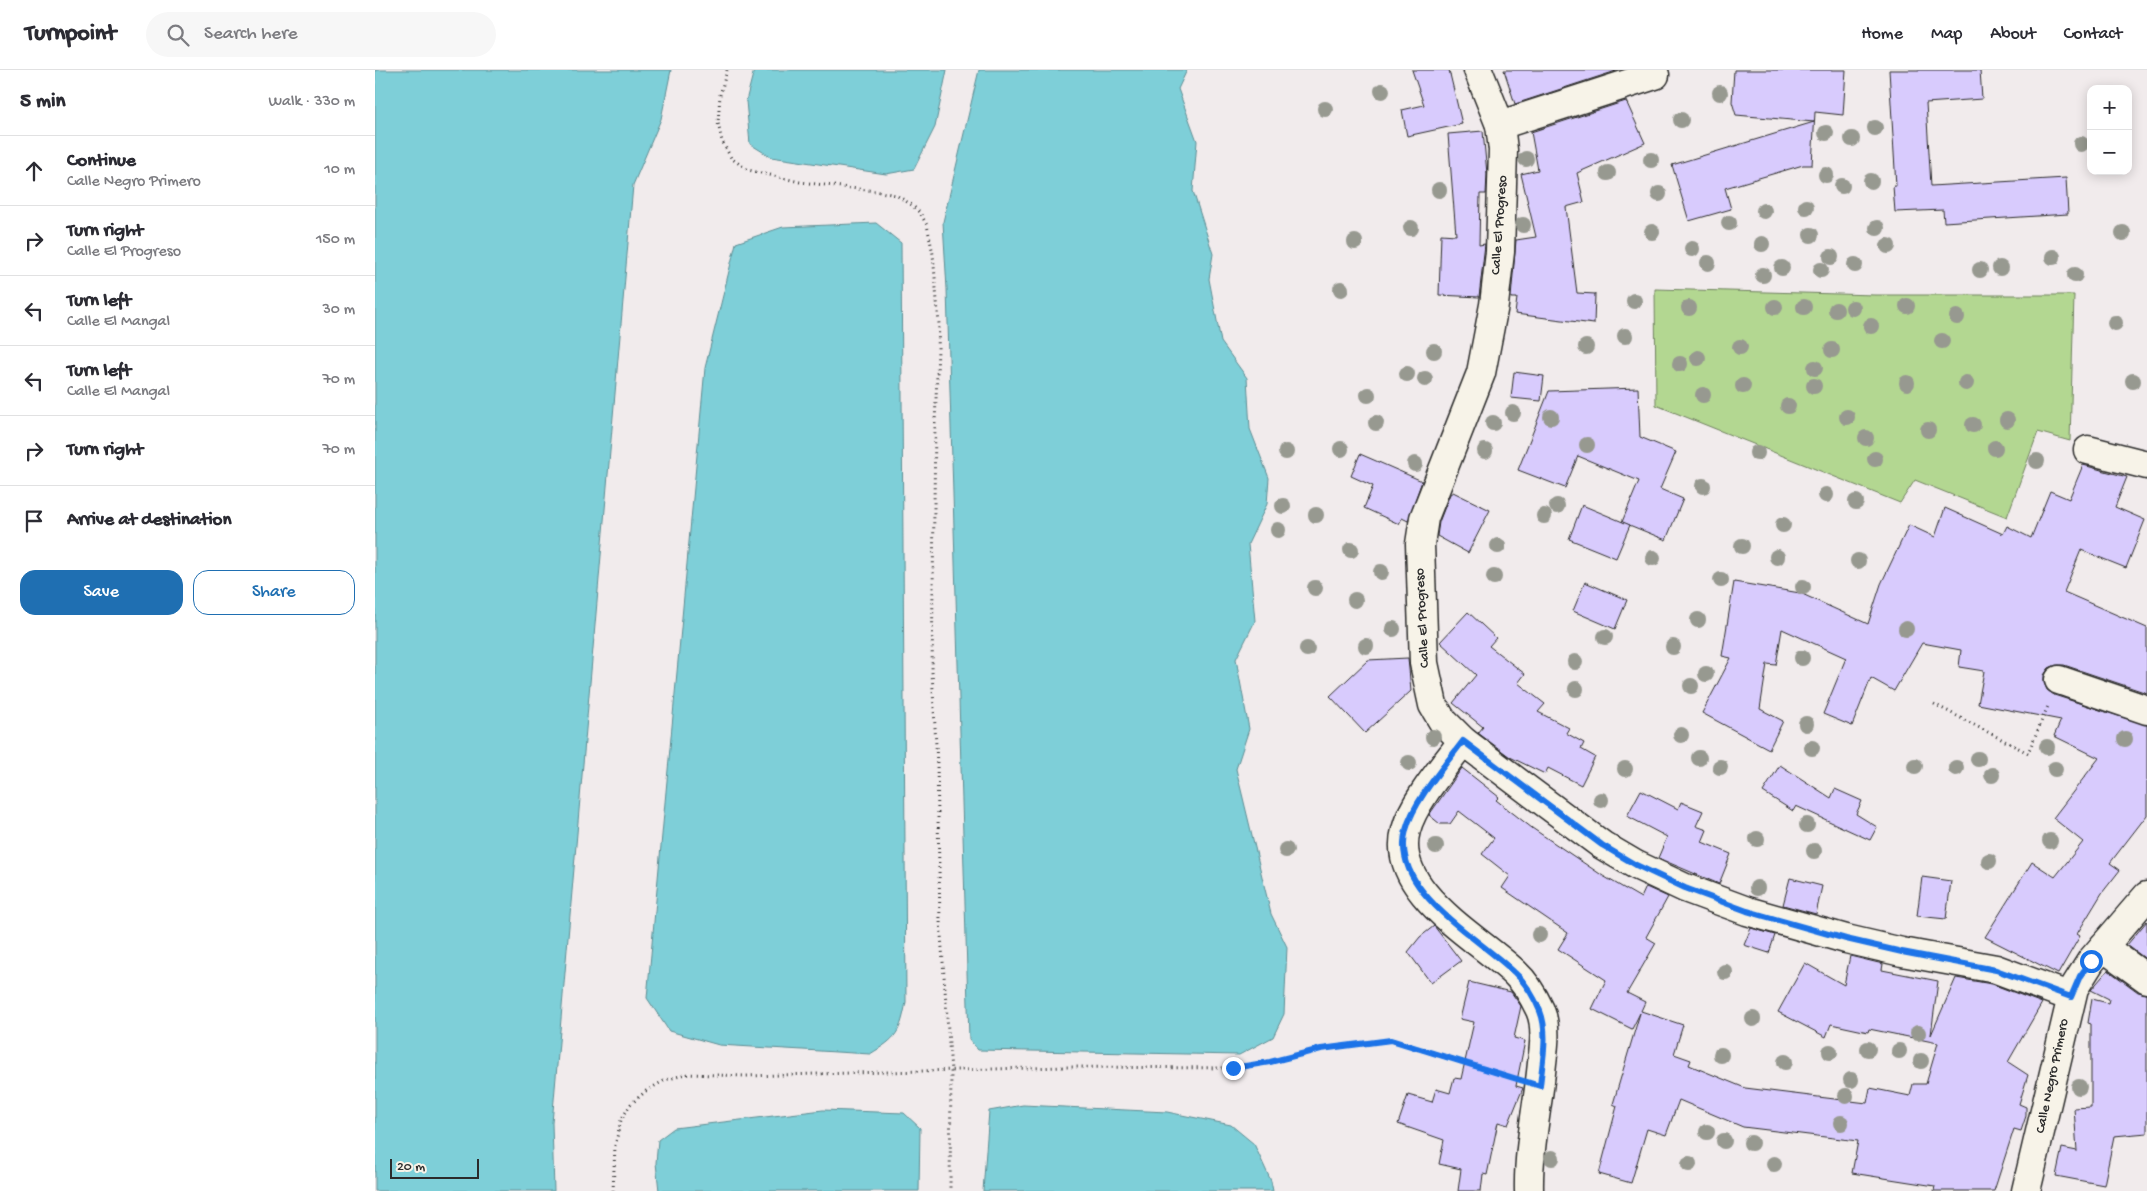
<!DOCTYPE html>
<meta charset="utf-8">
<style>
:root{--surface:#fff;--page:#f7f7f7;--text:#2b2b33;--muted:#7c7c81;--line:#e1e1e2;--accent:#1f6fb2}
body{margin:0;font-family:"Gochi Hand",sans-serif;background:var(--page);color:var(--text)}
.controls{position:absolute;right:15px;top:15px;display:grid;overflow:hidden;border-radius:10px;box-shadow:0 2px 12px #0003}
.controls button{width:45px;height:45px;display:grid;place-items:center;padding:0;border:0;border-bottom:1px solid var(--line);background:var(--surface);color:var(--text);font:25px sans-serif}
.scale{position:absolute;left:15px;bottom:12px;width:89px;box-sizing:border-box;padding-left:5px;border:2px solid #2b2b2b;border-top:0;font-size:14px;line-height:18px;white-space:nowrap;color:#2b2b2b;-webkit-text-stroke:4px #f7f3e8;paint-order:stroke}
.stop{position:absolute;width:15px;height:15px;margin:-11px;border:4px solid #1a73e8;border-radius:50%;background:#fff}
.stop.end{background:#1a73e8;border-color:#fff;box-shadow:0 1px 5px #0008}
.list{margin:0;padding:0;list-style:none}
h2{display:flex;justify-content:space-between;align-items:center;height:65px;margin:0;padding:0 20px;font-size:21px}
h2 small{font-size:16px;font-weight:400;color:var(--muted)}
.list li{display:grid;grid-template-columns:32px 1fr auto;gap:15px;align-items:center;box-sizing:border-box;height:70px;padding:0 20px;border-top:1px solid var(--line)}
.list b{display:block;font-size:19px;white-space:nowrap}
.list p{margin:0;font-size:16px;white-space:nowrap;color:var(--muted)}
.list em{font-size:16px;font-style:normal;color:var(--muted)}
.actions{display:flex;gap:10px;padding:15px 20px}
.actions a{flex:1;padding:11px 0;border:1px solid var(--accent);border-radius:15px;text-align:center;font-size:18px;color:var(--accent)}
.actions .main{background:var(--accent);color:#fff}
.icon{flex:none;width:28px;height:28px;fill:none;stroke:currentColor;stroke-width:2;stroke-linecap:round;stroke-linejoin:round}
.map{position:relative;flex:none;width:1772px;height:1121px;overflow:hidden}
header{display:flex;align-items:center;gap:30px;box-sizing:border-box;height:70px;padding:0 25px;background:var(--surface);border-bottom:1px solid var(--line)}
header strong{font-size:24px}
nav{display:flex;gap:28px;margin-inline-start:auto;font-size:18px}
.search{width:350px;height:45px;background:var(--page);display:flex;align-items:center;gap:12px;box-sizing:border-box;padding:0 18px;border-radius:28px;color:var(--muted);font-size:19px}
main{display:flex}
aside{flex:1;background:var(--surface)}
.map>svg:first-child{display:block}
.green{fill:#b3d791;stroke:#6f815e}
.water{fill:#7ecfd8;stroke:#5d8d93}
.building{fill:#d8cbfd;stroke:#2b2b2b}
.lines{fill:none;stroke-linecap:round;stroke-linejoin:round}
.street-casing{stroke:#2b2b2b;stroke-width:31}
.path{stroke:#2b2b2b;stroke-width:3;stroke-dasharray:1 4;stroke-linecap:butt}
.street{stroke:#f7f3e8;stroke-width:28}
.tree{fill:#979990}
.route{stroke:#1a73e8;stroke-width:6}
.labels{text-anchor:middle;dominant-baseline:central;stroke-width:4;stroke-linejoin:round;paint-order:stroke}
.street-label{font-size:14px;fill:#2b2b2b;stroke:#f7f3e8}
</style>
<header>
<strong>Turnpoint</strong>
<div class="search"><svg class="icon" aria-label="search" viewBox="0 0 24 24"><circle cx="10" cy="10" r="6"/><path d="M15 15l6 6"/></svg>Search here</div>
<nav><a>Home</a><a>Map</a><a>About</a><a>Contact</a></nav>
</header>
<main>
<aside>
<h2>5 min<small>Walk · 330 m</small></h2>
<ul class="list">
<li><svg class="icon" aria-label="ahead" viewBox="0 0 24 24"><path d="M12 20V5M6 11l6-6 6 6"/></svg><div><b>Continue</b><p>Calle Negro Primero</p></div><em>10 m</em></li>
<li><svg class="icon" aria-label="right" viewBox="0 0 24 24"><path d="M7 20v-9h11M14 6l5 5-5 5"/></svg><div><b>Turn right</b><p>Calle El Progreso</p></div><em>150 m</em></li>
<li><svg class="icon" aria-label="left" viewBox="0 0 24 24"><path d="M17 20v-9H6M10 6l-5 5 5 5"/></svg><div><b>Turn left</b><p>Calle El Mangal</p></div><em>30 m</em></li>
<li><svg class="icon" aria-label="left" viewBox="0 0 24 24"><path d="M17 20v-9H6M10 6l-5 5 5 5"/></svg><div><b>Turn left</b><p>Calle El Mangal</p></div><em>70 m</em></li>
<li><svg class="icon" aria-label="right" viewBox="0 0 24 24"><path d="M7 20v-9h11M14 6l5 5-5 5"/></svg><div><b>Turn right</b></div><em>70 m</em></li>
<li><svg class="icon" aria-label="arrive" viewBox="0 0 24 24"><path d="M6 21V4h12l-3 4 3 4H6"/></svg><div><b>Arrive at destination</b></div></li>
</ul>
<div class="actions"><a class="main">Save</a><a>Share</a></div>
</aside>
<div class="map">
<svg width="1772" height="1121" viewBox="0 0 1772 1121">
<rect width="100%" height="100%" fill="#f1ebec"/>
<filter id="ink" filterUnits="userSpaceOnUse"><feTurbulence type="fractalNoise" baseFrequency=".02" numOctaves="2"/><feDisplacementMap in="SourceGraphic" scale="10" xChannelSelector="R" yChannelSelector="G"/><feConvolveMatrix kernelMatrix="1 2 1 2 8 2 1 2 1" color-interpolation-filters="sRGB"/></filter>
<g filter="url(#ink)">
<polygon class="green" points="1280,219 1500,225 1699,225 1695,371 1663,362 1632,447 1540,410 1525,433 1281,335"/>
<g class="water">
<polygon points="0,0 296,0 286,49 258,115 177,1053 179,1121 0,1121"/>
<polygon points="379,0 572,0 560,57 539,99 511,104 396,87 375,74 371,31"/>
<polygon points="604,0 812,0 803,19 822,71 818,121 838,184 834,209 846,272 872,308 875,359 894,408 892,434 873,474 880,551 861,589 874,659 861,699 896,844 912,877 909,944 898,967 864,985 603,980 594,969 572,219 568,152"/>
<path d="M501,153L526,173L531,932C525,963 522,968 495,984L344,975L294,961L272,928L330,298L361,173L408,157Z"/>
<polygon points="648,1035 792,1042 856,1055 879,1074 896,1111 898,1121 608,1121 614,1041"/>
<polygon points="448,1040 529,1043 545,1058 544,1121 284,1121 281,1093 283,1070 299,1058"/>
</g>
<g class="building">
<polygon points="1037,0 1074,0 1087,54 1032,66 1027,40 1049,35"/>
<polygon points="1129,0 1241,0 1241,1 1140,34"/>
<polygon points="1359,0 1471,0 1468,45 1440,42 1437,95 1428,95 1350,118 1356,139 1314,151 1297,95 1439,52 1361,45 1357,32"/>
<polygon points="1514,0 1605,0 1607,29 1551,33 1556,116 1691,108 1693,144 1569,152 1568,140 1520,142 1518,116 1521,116"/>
<polygon points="1251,31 1270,73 1202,103 1209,132 1191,137 1202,223 1220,224 1219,254 1140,244 1142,228 1136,228 1141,170 1161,167 1146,104 1163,100 1156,62"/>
<polygon points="1108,61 1112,104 1111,124 1105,124 1104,175 1110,174 1104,227 1064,225 1066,164 1081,165 1073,64"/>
<polygon points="1139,302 1169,306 1166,331 1136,328"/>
<polygon points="1263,318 1265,367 1301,382 1285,419 1308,429 1291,470 1247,452 1264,411 1203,386 1190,418 1143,400 1174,321"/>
<polygon points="985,384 1047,411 1033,451 1027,448 1024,454 989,438 998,416 976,406"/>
<polygon points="1708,395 1752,407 1740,437 1770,450 1751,498 1706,480 1689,522 1772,558 1772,623 1689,595 1681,595 1674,598 1669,605 1669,613 1672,620 1679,625 1772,655 1772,745 1735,793 1745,800 1727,823 1702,864 1705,866 1683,904 1610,867 1657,792 1680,807 1708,772 1678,748 1724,688 1679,666 1686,650 1603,634 1609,601 1584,597 1586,580 1547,573 1519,621 1496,608 1477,656 1448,644 1471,588 1407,559 1401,595 1392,594 1385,639 1408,651 1394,679 1327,643 1356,588 1347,586 1359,512 1425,523 1493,554 1506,514 1534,455 1560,467 1570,438 1628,464 1632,456 1656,468 1675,421 1694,429"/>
<polygon points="1078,422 1115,440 1093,483 1062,466 1064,452 1075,424"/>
<polygon points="1207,435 1255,455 1241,488 1194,469"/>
<polygon points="1210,512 1252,530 1240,559 1198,541"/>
<polygon points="1093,542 1121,568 1114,576 1150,604 1143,613 1170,634 1163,642 1194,658 1191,663 1209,673 1206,679 1220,687 1206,715 1173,698 1170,704 1135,687 1103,663 1108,657 1078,633 1101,605 1065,572"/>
<polygon points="1033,588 1036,621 990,663 955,626 993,590"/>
<polygon points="1405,695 1456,728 1460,719 1487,731 1481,744 1502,757 1495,770 1421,736 1418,741 1388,722"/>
<polygon points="1087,698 1124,727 1121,730 1157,758 1228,806 1266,828 1271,817 1293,827 1271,867 1281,873 1252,923 1270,932 1266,941 1308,955 1299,984 1316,990 1314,995 1370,1018 1492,1033 1495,1018 1535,1026 1538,1014 1551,1014 1563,973 1494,959 1493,962 1456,954 1451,967 1403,942 1430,893 1469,915 1475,886 1508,894 1507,900 1563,911 1556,965 1581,908 1617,914 1667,933 1633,992 1653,1005 1644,1034 1651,1037 1651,1046 1646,1061 1639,1059 1619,1121 1559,1121 1560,1116 1477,1103 1483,1071 1368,1057 1304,1030 1291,1065 1272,1059 1256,1113 1224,1104 1242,1036 1238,1034 1265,943 1257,959 1217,939 1231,910 1183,879 1193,863 1127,818 1135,806 1107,784 1119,768 1084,741 1075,754 1065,754 1054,745"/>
<polygon points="1266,720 1303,739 1306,732 1328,741 1321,756 1332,760 1327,772 1356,784 1344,814 1283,788 1292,767 1252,746"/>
<polygon points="1547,807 1576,811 1571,849 1542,846"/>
<polygon points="1415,808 1447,816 1441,844 1408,835"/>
<polygon points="1772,851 1772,890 1752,875"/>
<polygon points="1059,856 1086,891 1056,913 1033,882 1045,867"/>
<polygon points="1376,858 1400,865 1394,883 1369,875"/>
<polygon points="1733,900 1763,922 1772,924 1772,1063 1739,1066 1729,1115 1681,1106 1687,1078 1702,1081 1699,1038 1716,1037 1716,954 1713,953 1717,929 1733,933 1734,929 1716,920"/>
<polygon points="1094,912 1136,922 1146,936 1139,968 1150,971 1141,1016 1148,1018 1133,1055 1123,1052 1112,1105 1108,1104 1106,1121 1083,1121 1086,1099 1064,1094 1069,1070 1023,1054 1033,1025 1057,1032 1061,1019 1075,1023 1079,1008 1086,1009 1099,952 1085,949"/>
</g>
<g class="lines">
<defs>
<g id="street">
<polyline points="1103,0 1125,55 1128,80 1125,182 1119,235 1106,303 1049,448 1045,474 1049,593 1058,635 1067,650 1088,671 1157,723 1227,775 1261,795 1310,818 1372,841 1471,869 1527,882 1621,899 1696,927"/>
<polyline points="1125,55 1280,5"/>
<polyline points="1713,380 1772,395"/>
<polyline points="1684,610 1772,640"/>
<path d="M1088,671C1070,695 1038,732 1031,760C1014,821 1104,868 1140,903C1151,913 1159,927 1165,940C1172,956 1169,977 1167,993C1163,1036 1153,1078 1154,1121"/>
<polyline points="1728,877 1772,909"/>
<polyline points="1651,1121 1699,918 1716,891 1772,826"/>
</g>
</defs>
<use href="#street" class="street-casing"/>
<g class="path">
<polyline points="352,0 345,25 343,53 347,71 356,88 373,100 425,112 500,121 521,125 537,135 545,143 552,155 558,184 564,254 560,354 557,602 562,694 565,851 576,1001 575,1121"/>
<polyline points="1559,634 1653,683 1673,636"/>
<polyline points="238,1121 240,1076 246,1050 256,1034 271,1021 290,1010 313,1004 371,1006 688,997 858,998 895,992 946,979 1016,970 1136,1007"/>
</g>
<use href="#street" class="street"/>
</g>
<g class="tree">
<circle cx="1007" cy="21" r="8"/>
<circle cx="1345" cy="23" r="8"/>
<circle cx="950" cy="39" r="8"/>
<circle cx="1306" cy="50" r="8"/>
<circle cx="1500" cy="58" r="8"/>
<circle cx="1451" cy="63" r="8"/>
<circle cx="1477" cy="69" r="8"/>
<circle cx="1706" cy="74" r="8"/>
<circle cx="1151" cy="89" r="8"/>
<circle cx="1276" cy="90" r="8"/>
<circle cx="1233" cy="103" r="8"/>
<circle cx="1451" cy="105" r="8"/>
<circle cx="1496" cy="111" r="8"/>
<circle cx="1467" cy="116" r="8"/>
<circle cx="1064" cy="120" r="8"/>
<circle cx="1284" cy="124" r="8"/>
<circle cx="1431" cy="137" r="8"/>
<circle cx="1389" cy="141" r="8"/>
<circle cx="1354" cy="153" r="8"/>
<circle cx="1148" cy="155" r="8"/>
<circle cx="1036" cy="158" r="8"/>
<circle cx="1502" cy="158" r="8"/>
<circle cx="1277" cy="162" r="8"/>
<circle cx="1748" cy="163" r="8"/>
<circle cx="1436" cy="165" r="8"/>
<circle cx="980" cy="172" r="8"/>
<circle cx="1387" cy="174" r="8"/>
<circle cx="1513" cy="176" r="8"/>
<circle cx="1317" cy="179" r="8"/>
<circle cx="1456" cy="187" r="8"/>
<circle cx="1678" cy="187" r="8"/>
<circle cx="1333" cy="193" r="8"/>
<circle cx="1480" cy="195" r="8"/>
<circle cx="1407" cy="198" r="8"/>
<circle cx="1625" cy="198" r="8"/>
<circle cx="1446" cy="200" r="8"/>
<circle cx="1605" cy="200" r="8"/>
<circle cx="1388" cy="205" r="8"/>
<circle cx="1700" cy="205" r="8"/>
<circle cx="966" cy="219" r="8"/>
<circle cx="1259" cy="231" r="8"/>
<circle cx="1532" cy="236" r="8"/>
<circle cx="1400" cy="237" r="8"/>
<circle cx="1429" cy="237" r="8"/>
<circle cx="1314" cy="238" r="8"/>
<circle cx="1478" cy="238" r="8"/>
<circle cx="1461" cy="240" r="8"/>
<circle cx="1582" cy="247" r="8"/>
<circle cx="1740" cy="253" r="8"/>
<circle cx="1496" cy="256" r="8"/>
<circle cx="1250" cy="266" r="8"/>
<circle cx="1567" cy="271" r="8"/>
<circle cx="1211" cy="277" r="8"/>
<circle cx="1365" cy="277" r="8"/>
<circle cx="1457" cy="280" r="8"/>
<circle cx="1059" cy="281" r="8"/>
<circle cx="1323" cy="288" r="8"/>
<circle cx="1305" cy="294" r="8"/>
<circle cx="1440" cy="298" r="8"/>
<circle cx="1032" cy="304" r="8"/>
<circle cx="1050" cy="309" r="8"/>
<circle cx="1758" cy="311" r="8"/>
<circle cx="1532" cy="313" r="8"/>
<circle cx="1591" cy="313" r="8"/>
<circle cx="1368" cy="316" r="8"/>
<circle cx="1439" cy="316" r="8"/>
<circle cx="993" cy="325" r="8"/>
<circle cx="1328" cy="325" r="8"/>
<circle cx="1413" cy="336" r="8"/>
<circle cx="1138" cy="343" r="8"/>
<circle cx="1176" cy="347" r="8"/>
<circle cx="1472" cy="347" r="8"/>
<circle cx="1632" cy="350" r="8"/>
<circle cx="1001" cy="353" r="8"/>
<circle cx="1118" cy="353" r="8"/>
<circle cx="1598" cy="355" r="8"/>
<circle cx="1553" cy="360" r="8"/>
<circle cx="1491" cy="368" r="8"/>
<circle cx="1212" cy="375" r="8"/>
<circle cx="1620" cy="378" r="8"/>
<circle cx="966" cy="379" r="8"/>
<circle cx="1110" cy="381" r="8"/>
<circle cx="911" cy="382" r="8"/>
<circle cx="1382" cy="383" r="8"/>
<circle cx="1500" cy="389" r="8"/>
<circle cx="1662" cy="391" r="8"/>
<circle cx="1040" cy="394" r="8"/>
<circle cx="1328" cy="416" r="8"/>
<circle cx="1451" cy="425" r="8"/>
<circle cx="1481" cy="432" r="8"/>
<circle cx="908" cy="436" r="8"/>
<circle cx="1182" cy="436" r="8"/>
<circle cx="941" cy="445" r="8"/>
<circle cx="1169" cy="446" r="8"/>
<circle cx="1408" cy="455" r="8"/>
<circle cx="903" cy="460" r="8"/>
<circle cx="1123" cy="476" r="8"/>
<circle cx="1367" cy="476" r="8"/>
<circle cx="976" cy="480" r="8"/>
<circle cx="1402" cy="487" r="8"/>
<circle cx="1278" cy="488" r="8"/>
<circle cx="1483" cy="491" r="8"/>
<circle cx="1006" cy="502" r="8"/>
<circle cx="1119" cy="507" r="8"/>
<circle cx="1346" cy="510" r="8"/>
<circle cx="1428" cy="517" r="8"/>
<circle cx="940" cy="518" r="8"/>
<circle cx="980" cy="530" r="8"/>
<circle cx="1323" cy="550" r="8"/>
<circle cx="1018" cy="559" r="8"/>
<circle cx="1531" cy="559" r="8"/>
<circle cx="1230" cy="567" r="8"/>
<circle cx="991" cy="576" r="8"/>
<circle cx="1298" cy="577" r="8"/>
<circle cx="932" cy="579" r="8"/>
<circle cx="1427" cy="588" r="8"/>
<circle cx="1200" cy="592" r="8"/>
<circle cx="1331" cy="604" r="8"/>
<circle cx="1316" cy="616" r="8"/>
<circle cx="1201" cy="619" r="8"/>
<circle cx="1431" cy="654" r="8"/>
<circle cx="1306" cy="665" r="8"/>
<circle cx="1058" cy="667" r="8"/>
<circle cx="1750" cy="669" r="8"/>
<circle cx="1672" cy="677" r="8"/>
<circle cx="1437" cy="678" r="8"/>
<circle cx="1324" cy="688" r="8"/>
<circle cx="1603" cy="689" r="8"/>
<circle cx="1034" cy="693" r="8"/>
<circle cx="1540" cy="696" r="8"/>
<circle cx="1345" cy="697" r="8"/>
<circle cx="1581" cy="698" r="8"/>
<circle cx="1250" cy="699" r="8"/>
<circle cx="1680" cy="699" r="8"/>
<circle cx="1617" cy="705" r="8"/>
<circle cx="1226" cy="730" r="8"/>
<circle cx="1432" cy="755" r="8"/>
<circle cx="1382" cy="769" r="8"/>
<circle cx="1675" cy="771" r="8"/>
<circle cx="1061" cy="776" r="8"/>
<circle cx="911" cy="780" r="8"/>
<circle cx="1439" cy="781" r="8"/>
<circle cx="1614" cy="791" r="8"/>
<circle cx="1382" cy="818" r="8"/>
<circle cx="1164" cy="865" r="8"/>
<circle cx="1350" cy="902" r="8"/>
<circle cx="1378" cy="949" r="8"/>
<circle cx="1543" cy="963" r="8"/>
<circle cx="1493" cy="979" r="8"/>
<circle cx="1524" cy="981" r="8"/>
<circle cx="1455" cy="982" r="8"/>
<circle cx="1346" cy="985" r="8"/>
<circle cx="1546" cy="991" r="8"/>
<circle cx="1410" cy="992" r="8"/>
<circle cx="1476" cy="1010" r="8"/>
<circle cx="1704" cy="1017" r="8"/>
<circle cx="1471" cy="1026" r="8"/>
<circle cx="1466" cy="1053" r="8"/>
<circle cx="1332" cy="1062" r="8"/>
<circle cx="1349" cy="1071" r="8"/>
<circle cx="1376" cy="1073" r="8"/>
<circle cx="1177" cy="1088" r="8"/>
<circle cx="1314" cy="1094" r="8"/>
<circle cx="1399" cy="1094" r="8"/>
</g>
</g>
<g class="lines" filter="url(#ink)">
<path class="route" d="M858,998L895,992L946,979L1016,970L1165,1016C1167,993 1174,963 1165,941C1159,927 1151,913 1140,903C1104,867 1014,821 1031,760C1038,732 1070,695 1088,671L1227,775L1261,795L1310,818L1372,841L1471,869L1527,882L1621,900L1696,927L1705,906L1716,891"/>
</g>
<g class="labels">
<g class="street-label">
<text transform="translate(1125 155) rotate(-86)">Calle El Progreso</text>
<text transform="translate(1048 548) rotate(-93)">Calle El Progreso</text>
<text transform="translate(1678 1006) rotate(-78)">Calle Negro Primero</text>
</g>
</g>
</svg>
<div class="controls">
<button>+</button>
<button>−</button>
</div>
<div class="scale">20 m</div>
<div class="stop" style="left:1716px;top:891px"></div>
<div class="stop end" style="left:858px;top:998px"></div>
</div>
</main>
